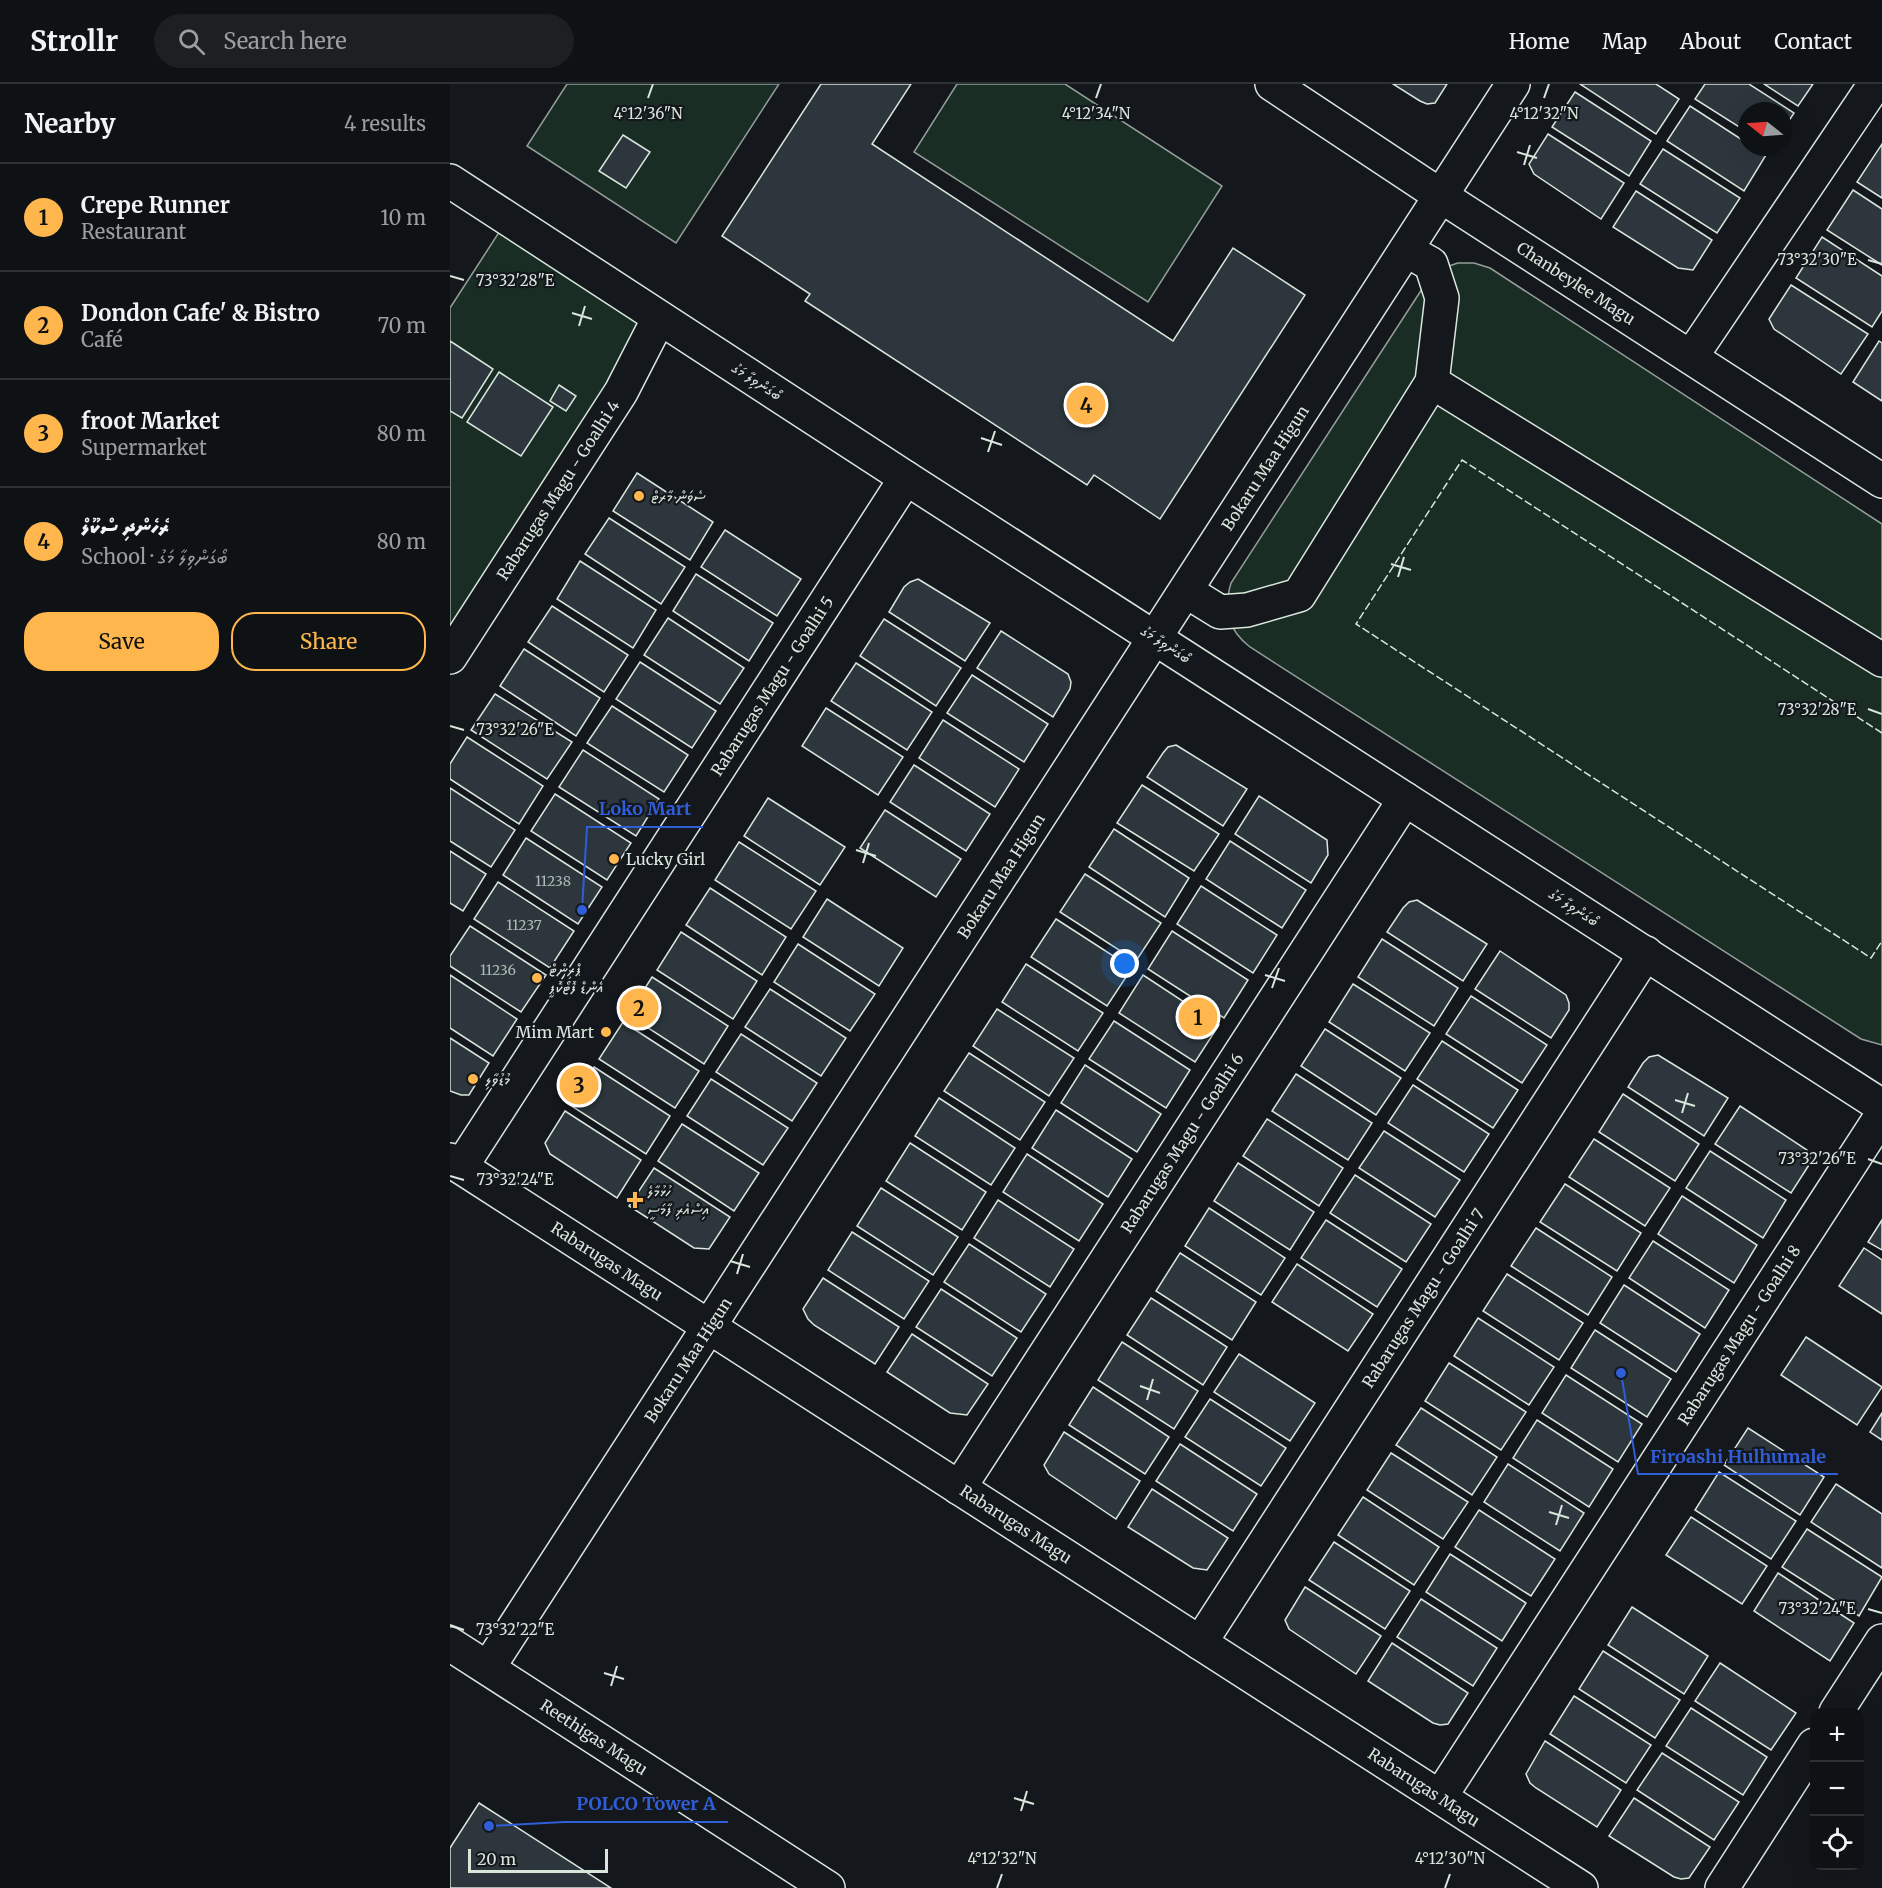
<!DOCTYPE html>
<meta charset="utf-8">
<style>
:root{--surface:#0f1215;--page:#1d2022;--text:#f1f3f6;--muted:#9b9ea0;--line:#2f3234;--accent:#ffb74d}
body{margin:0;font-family:Merriweather,"Noto Sans Thaana",serif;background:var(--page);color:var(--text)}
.controls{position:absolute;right:18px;bottom:18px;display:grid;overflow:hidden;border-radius:12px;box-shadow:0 6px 24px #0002}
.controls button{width:54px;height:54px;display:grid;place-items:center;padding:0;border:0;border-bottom:2px solid var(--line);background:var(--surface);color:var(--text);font:30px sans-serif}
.compass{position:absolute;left:1288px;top:18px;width:54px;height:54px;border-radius:50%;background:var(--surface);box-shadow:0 6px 24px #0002;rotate:287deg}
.scale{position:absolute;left:18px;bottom:15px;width:140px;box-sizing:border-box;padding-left:6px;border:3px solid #d8e6dc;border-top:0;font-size:16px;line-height:21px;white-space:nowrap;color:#d8e6dc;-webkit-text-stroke:4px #14181c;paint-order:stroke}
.you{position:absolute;left:675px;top:880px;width:21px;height:21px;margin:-15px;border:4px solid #fff;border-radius:50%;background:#1a73e8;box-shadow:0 0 0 9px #1a73e833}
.badge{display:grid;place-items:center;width:39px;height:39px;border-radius:50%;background:var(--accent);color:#111;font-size:20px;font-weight:700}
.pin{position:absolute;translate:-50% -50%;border:3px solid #fff;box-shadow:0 2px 6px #0006}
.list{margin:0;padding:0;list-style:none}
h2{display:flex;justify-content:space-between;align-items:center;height:78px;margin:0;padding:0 24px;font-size:26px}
h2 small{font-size:20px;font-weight:400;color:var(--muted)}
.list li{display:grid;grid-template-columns:39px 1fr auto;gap:18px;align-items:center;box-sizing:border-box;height:108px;padding:0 24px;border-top:2px solid var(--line)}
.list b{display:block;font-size:22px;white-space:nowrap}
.list p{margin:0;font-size:20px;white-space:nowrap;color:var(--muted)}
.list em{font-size:20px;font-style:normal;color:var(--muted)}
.actions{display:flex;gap:12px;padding:18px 24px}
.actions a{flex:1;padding:14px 0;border:2px solid var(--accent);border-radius:24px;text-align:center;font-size:21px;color:var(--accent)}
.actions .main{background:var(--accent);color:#111}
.icon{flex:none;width:33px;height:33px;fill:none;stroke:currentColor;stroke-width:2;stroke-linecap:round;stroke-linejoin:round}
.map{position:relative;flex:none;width:1432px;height:1804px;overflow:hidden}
header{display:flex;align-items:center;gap:36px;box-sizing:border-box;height:84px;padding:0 30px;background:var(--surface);border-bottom:2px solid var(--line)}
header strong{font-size:28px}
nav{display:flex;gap:33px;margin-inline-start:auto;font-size:21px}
.search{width:420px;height:54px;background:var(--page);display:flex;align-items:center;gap:15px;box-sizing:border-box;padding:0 21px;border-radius:33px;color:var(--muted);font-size:22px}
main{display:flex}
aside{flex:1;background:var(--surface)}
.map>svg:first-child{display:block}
.green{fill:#1a2d24;stroke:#939e99;stroke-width:1.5}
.building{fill:#2c363c;stroke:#d8e6dc;stroke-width:1.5}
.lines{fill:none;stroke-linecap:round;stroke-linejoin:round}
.minor-casing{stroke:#d8e6dc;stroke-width:36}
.minor{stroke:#14181c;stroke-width:33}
.fence{stroke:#d8e6dc;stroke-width:1.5;stroke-dasharray:8 3;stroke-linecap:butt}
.ticks{fill:none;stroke:#d8e6dc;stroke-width:2}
.poi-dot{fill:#ffb74d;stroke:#14181c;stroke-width:2}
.labels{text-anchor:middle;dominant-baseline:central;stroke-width:4.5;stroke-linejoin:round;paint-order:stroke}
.number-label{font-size:14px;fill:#adbab4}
.street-label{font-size:16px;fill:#d8e6dc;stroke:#14181c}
.poi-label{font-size:16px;fill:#d8e6dc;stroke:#14181c;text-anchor:start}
.ticks-label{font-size:15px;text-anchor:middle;fill:#d8e6dc;stroke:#14181c;stroke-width:4.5;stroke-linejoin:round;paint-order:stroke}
.leader{fill:none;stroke:#305dd8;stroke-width:2}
.callout-dot{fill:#305dd8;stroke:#14181c;stroke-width:2}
.callout-label{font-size:18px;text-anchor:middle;font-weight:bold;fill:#305dd8;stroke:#14181c;stroke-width:4.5;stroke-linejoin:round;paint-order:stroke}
</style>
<header>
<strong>Strollr</strong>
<div class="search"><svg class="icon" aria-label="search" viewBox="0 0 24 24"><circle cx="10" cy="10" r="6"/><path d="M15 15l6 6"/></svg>Search here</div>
<nav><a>Home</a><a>Map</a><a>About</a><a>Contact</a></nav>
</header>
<main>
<aside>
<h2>Nearby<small>4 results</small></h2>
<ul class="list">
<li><span class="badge">1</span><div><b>Crepe Runner</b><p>Restaurant</p></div><em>10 m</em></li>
<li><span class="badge">2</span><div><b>Dondon Cafe' &amp; Bistro</b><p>Café</p></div><em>70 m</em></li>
<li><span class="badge">3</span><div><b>froot Market</b><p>Supermarket</p></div><em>80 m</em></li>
<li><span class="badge">4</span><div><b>ރެހެންދި ސްކޫލް</b><p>School · ބޯގަންވިލާ މަގު</p></div><em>80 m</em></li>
</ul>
<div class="actions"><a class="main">Save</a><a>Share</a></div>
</aside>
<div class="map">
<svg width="1432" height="1804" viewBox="0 0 1432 1804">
<rect width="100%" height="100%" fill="#14181c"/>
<g class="green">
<polygon points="117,0 329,0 226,159 77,62"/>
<polygon points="507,0 615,0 772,102 698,218 464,68"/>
<polygon points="57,136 209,234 0,573 0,224"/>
<path d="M1008,179H1024L1040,184L1432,440V961L1411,955L800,563C778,546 773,526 781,499L972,205C982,190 991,184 1008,179Z"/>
</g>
<g class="building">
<polygon points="371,0 461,0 422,60 723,257 783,164 855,211 710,435 644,391 637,401 355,217 360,210 272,152"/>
<polygon points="943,0 997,0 985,19 977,20 970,17"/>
<polygon points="1130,0 1206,0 1229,15 1206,50"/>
<polygon points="1255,0 1299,0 1344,29 1333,46 1333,27 1297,27 1297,48 1245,15"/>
<polygon points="1314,0 1363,0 1348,22"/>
<polygon points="1125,8 1201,57 1179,92 1102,43"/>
<polygon points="1240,22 1297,59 1297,63 1303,63 1316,71 1294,107 1217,57"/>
<polygon points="1098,50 1174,99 1151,135 1084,90 1079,80"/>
<polygon points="173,51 200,68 176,104 149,87"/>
<polygon points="1432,60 1432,114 1407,98"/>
<polygon points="1213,65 1290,114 1267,149 1190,100"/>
<polygon points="1403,106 1432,125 1432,181 1377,146"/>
<polygon points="1186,107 1262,156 1243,186 1228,184 1163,143"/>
<polygon points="1372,153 1432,192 1432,227 1422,243 1346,194"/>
<polygon points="1341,201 1418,250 1391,290 1324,245 1319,235"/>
<polygon points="0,257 43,285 12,334 0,327"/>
<polygon points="1429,257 1432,259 1432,317 1403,298"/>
<polygon points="49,288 103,323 71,372 17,338"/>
<polygon points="109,301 126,312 116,327 100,317"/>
<polygon points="187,389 263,438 240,476 163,427"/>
<polygon points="159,434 235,483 211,520 135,470"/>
<polygon points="275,446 351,495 327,532 251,483"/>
<polygon points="130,477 206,526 183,564 107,515"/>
<polygon points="246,490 323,539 299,577 223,527"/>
<polygon points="468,495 540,539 515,577 439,528 454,503 460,498"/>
<polygon points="102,522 178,571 154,608 78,558"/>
<polygon points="218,534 294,584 270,620 194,571"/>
<polygon points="434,535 511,584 486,622 410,572"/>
<polygon points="551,547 618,590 621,598 620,605 603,633 527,584"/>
<polygon points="74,565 150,614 126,652 50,602"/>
<polygon points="190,578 266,627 242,664 166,615"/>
<polygon points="406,579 482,628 457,666 381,617"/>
<polygon points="522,591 598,640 574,678 497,629"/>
<polygon points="45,610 122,658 97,695 21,646"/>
<polygon points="162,622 238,671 214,708 137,659"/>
<polygon points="376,624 453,673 428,711 352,662"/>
<polygon points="493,636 569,685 545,723 469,674"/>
<polygon points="17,653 93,702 69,740 0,695 0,680"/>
<polygon points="726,661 797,705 773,742 697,693 713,669 718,663"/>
<polygon points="133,666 209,715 186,752 109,703"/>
<polygon points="464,681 540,730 516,767 440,718"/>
<polygon points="692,701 769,750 744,787 667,739"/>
<polygon points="0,704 65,746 41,783 0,757"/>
<polygon points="105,710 181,759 157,796 81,747"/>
<polygon points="809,712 877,756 878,771 861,799 785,750"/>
<polygon points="318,714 395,763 370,801 294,752"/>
<polygon points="435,726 511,775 486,813 410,764"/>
<polygon points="664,745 739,794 715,833 639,783"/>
<polygon points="76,754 152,803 128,840 53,791"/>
<polygon points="780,757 856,806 832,844 756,795"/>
<polygon points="289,758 366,807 341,845 265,796"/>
<polygon points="0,767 36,790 13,827 0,819"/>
<polygon points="635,790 711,839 686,877 610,828"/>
<polygon points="48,798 124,847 100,884 24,835"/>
<polygon points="751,802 827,851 803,889 727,840"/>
<polygon points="260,804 336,853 312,891 236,841"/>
<polygon points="377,815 453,864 429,902 353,853"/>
<polygon points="967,816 1037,860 1013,897 937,848 953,824 959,818"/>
<polygon points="606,835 682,884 657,922 581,873"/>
<polygon points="20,842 96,891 71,928 0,882 0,872"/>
<polygon points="722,847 798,896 774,934 698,885"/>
<polygon points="231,848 307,897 283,935 207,886"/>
<polygon points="932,855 1008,904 984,942 908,893"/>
<polygon points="348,860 425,910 400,947 324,898"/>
<polygon points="1050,867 1116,911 1119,919 1119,926 1101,954 1025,905"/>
<polygon points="576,880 653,929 628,967 552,918"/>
<polygon points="0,891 67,935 43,972 0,944"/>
<polygon points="693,891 769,941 745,978 669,929"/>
<polygon points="202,893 278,942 254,980 178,931"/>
<polygon points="903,900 980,949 955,987 879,938"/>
<polygon points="320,905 396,954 371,992 295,943"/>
<polygon points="1021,912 1097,961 1072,999 996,950"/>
<polygon points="547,925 624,974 599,1012 523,962"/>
<polygon points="664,937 740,986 716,1024 639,975"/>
<polygon points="173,938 249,987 225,1024 149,975"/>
<polygon points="875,945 951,994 926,1031 851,982"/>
<polygon points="291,950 367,999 342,1037 266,988"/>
<polygon points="0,954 39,979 19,1011 11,1011 0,1007"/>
<polygon points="992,957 1068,1006 1043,1044 967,995"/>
<polygon points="519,969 595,1018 570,1056 494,1007"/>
<polygon points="1208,971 1278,1014 1254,1052 1178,1003 1193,979 1199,973"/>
<polygon points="635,981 711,1030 687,1068 611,1019"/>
<polygon points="144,983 220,1032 196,1070 120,1021"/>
<polygon points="846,990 922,1039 898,1076 822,1027"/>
<polygon points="261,995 338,1044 313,1081 237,1032"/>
<polygon points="963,1001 1039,1050 1014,1088 938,1039"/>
<polygon points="1173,1010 1249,1060 1225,1097 1149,1048"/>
<polygon points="489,1014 565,1064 541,1101 465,1052"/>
<polygon points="1290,1022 1357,1066 1360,1073 1359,1081 1341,1109 1265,1060"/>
<polygon points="606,1026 682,1075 658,1113 582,1064"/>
<polygon points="115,1027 191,1076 167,1114 100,1070 95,1059"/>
<polygon points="817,1035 893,1084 869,1122 793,1072"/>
<polygon points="232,1040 309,1089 284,1127 208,1077"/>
<polygon points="934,1047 1010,1096 985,1133 909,1084"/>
<polygon points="1144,1055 1220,1104 1195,1142 1119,1093"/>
<polygon points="460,1059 536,1108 512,1146 436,1097"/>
<polygon points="1260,1067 1336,1116 1313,1154 1236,1104"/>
<polygon points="577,1070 653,1120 629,1157 553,1108"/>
<polygon points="788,1079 864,1128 840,1166 764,1117"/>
<polygon points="204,1084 280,1133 259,1165 244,1164 179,1122"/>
<polygon points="905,1091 981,1140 956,1178 880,1129"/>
<polygon points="1115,1100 1191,1149 1167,1187 1090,1138"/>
<polygon points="431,1104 508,1153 483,1191 407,1142"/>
<polygon points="1232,1112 1307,1161 1284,1199 1208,1150"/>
<polygon points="548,1116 624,1165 600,1203 524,1154"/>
<polygon points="759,1124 835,1174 811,1211 735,1162"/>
<polygon points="876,1136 952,1185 927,1223 851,1174"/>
<polygon points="1432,1136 1432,1166 1418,1158"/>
<polygon points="1086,1144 1162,1193 1138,1231 1061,1182"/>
<polygon points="402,1148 479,1197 454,1235 378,1186"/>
<polygon points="1203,1157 1279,1206 1255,1244 1179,1194"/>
<polygon points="519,1160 596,1210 571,1248 494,1198"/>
<polygon points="1414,1164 1432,1176 1432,1230 1389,1202"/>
<polygon points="730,1169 806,1218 782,1256 706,1207"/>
<polygon points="847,1180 923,1230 898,1267 822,1218"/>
<polygon points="1057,1190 1133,1239 1109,1276 1033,1227"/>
<polygon points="373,1194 449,1243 425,1280 364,1241 358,1235 353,1225"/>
<polygon points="1174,1201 1250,1250 1226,1288 1150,1239"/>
<polygon points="491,1205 567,1254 542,1292 466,1243"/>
<polygon points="701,1214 777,1263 753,1301 677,1251"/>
<polygon points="1028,1234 1104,1283 1079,1321 1004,1272"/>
<polygon points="1145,1246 1221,1295 1197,1333 1121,1284"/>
<polygon points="462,1250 538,1300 517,1331 500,1329 437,1288"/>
<polygon points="1356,1253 1432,1303 1407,1341 1331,1291"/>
<polygon points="672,1258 748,1307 724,1345 648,1296"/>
<polygon points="789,1270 865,1319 840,1357 764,1308"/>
<polygon points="999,1279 1076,1328 1051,1366 975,1317"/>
<polygon points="1116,1291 1192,1340 1168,1378 1092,1329"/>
<polygon points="643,1303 719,1353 695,1390 619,1341"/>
<polygon points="760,1315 836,1364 811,1402 735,1353"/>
<polygon points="971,1324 1047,1373 1022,1411 946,1361"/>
<polygon points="1432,1329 1432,1356 1420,1348"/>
<polygon points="1087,1336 1163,1385 1139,1423 1063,1374"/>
<polygon points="1298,1344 1374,1393 1350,1431 1274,1381"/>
<polygon points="614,1348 690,1397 666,1435 599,1390 594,1381"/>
<polygon points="730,1360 807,1410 783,1447 706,1397"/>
<polygon points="941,1369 1018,1418 993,1455 917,1406"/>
<polygon points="1058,1380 1134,1429 1110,1467 1034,1418"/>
<polygon points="1269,1388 1346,1437 1321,1475 1245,1426"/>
<polygon points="1386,1400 1432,1430 1432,1484 1361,1438"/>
<polygon points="702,1405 778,1454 757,1486 743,1484 678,1443"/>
<polygon points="913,1413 989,1463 964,1501 888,1451"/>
<polygon points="1029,1426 1105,1475 1081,1512 1005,1463"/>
<polygon points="1241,1433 1317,1482 1292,1520 1216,1471"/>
<polygon points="1357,1445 1432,1493 1409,1532 1332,1483"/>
<polygon points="884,1458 960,1507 935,1545 859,1496"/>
<polygon points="1000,1470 1076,1519 1052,1557 976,1508"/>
<polygon points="1328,1489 1404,1539 1380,1577 1304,1527"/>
<polygon points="855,1503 931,1552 906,1590 839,1545 835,1536"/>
<polygon points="971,1515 1047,1564 1023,1602 947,1553"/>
<polygon points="1182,1523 1258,1572 1234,1610 1158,1561"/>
<polygon points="942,1559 1018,1609 998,1640 990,1641 983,1639 918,1597"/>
<polygon points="1153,1567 1230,1616 1205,1654 1129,1605"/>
<polygon points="1270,1579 1346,1629 1321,1666 1245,1617"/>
<polygon points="1124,1612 1201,1661 1176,1699 1100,1650"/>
<polygon points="1241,1624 1317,1673 1293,1711 1216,1662"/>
<polygon points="1095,1657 1171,1706 1147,1743 1086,1704 1080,1699 1076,1690"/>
<polygon points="1212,1669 1289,1718 1264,1756 1187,1706"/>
<polygon points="1184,1714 1260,1763 1239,1794 1231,1795 1224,1793 1159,1752"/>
<polygon points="29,1719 161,1804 0,1804 0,1764"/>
</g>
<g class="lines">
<defs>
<g id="minor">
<polyline points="822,0 991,112 1432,397"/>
<polyline points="0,97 456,394 1432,1022"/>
<polyline points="1241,273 1425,0"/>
<polyline points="982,298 1432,576"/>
<polyline points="736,507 770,528 797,526 849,511 982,298 992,214 981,180 956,166"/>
<polyline points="0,573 171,308 209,234"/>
<polyline points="0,1076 1131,1804"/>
<polyline points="11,1083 456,394"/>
<polyline points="509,1404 955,715"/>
<polyline points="750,1559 1196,869"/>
<polyline points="0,1560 378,1804"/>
<polyline points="38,1584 1063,0"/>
<polyline points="1386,1628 1432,1557"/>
<polyline points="990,1713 1432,1031"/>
<polyline points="1272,1804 1364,1661"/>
</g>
</defs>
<use href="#minor" class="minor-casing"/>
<use href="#minor" class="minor"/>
<polyline class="fence" points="1432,649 1012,376 906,540 1421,874 1432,857"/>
</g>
<path class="ticks" d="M198,14L203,0M646,14L651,0M1094,14L1099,0M1067,68L1087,74M1074,81L1080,61M1418,176L1432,180M0,192L14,196M122,229L142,235M129,242L135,222M531,354L552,361M538,368L545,347M941,480L961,486M948,493L954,473M1418,625L1432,630M0,642L14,646M406,766L426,772M413,779L419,759M815,891L835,897M822,904L829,884M1225,1016L1245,1022M1232,1029L1238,1009M1418,1075L1432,1080M0,1092L14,1096M280,1177L300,1183M287,1190L293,1170M690,1302L710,1309M697,1316L703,1295M1099,1428L1119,1434M1106,1441L1112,1421M1418,1525L1432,1529M0,1541L14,1546M154,1589L174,1595M161,1602L167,1582M564,1714L584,1720M571,1727L577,1707M547,1804L552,1790M995,1804L1000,1790"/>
<g class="poi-dot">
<circle cx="189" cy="412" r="6"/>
<circle cx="164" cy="775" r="6"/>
<circle cx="87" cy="894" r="6"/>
<circle cx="156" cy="948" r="6"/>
<circle cx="23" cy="995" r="6"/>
<path d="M182 1107h6v6h6v6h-6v6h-6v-6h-6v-6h6z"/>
</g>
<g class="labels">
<g class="number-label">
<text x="103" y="797">11238</text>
<text x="74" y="841">11237</text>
<text x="48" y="886">11236</text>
</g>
<g class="street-label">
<text transform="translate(1126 199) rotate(33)">Chanbeylee Magu</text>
<text transform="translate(307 297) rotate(33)">ބޯގަންވިލާ މަގު</text>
<text transform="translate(815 384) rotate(-57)">Bokaru Maa Higun</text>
<text transform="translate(108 406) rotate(-57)">Rabarugas Magu - Goalhi 4</text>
<text transform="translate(716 560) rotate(33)">ބޯގަންވިލާ މަގު</text>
<text transform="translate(322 602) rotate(-57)">Rabarugas Magu - Goalhi 5</text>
<text transform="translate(551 792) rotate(-57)">Bokaru Maa Higun</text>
<text transform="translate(1124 823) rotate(33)">ބޯގަންވިލާ މަގު</text>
<text transform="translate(732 1059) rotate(-57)">Rabarugas Magu - Goalhi 6</text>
<text transform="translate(157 1177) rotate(33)">Rabarugas Magu</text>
<text transform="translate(973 1214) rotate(-57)">Rabarugas Magu - Goalhi 7</text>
<text transform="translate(1289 1251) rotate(-57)">Rabarugas Magu - Goalhi 8</text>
<text transform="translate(238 1276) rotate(-57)">Bokaru Maa Higun</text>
<text transform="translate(566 1440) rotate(33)">Rabarugas Magu</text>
<text transform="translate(144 1653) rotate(33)">Reethigas Magu</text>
<text transform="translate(974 1703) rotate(33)">Rabarugas Magu</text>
</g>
<g class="poi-label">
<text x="201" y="412">ސެވަން މާރޓް</text>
<text x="176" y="775">Lucky Girl</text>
<text x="99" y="885">ޕްރިންޓް<tspan x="99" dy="18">އެންޑް ފޮޓޯކޮޕީ</tspan></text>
<text x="144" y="948" text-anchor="end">Mim Mart</text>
<text x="35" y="995">މުޑުވާލި</text>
<text x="197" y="1107">ހުޅުމާލެ<tspan x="197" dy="18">އިސްއެރި ފާމަސީ</tspan></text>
</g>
</g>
<g class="ticks-label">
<text x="198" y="35">4°12'36"N</text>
<text x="646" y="35">4°12'34"N</text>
<text x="1094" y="35">4°12'32"N</text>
<text x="1367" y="181">73°32'30"E</text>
<text x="65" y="202">73°32'28"E</text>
<text x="1367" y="631">73°32'28"E</text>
<text x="65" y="651">73°32'26"E</text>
<text x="1367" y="1080">73°32'26"E</text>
<text x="65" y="1101">73°32'24"E</text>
<text x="1367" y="1530">73°32'24"E</text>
<text x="65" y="1551">73°32'22"E</text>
<text x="552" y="1780">4°12'32"N</text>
<text x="1000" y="1780">4°12'30"N</text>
</g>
<path class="leader" d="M132 826L137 743H253M1171 1289L1188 1390H1388M39 1742L114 1738H278"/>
<g class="callout-dot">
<circle cx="132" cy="826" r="6"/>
<circle cx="1171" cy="1289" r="6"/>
<circle cx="39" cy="1742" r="6"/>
</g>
<g class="callout-label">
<text x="195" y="731">Loko Mart</text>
<text x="1288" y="1379">Firoashi Hulhumale</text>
<text x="196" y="1726">POLCO Tower A</text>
</g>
</svg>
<div class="controls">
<button>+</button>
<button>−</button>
<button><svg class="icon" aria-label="locate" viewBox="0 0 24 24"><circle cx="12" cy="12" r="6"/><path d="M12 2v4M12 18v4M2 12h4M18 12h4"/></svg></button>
</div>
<svg class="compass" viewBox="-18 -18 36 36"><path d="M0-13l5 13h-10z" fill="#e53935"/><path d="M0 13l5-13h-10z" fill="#9b9ea0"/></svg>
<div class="scale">20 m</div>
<div class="you"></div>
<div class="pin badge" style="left:748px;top:933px">1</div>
<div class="pin badge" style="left:189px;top:924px">2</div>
<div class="pin badge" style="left:129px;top:1001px">3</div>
<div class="pin badge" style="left:636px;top:321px">4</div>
</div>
</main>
